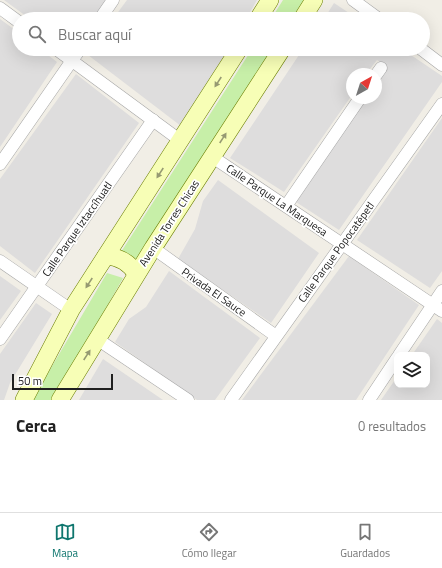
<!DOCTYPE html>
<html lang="es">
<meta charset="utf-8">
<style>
:root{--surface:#fff;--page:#f2f2f2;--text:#222;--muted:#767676;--line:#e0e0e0;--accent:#0f766e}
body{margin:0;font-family:"Titillium Web",sans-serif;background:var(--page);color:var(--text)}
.controls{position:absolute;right:12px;bottom:12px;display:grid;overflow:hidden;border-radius:8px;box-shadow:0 4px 16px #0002}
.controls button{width:36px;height:36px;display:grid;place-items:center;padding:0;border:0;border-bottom:1px solid var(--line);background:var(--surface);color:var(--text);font:20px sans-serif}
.compass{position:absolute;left:346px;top:68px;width:36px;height:36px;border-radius:50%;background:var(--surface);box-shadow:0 4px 16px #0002;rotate:39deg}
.scale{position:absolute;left:12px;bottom:10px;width:101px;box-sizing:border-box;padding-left:4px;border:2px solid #202020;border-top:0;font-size:11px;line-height:14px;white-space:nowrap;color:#202020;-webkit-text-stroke:3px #fff;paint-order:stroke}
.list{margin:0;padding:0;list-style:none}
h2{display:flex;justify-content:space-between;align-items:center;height:52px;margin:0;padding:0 16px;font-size:17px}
h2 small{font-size:13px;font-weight:400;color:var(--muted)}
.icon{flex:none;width:22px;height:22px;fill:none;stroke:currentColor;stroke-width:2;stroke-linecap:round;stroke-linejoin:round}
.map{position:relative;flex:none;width:442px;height:400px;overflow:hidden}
.search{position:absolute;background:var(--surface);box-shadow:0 4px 16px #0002;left:12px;right:12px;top:12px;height:44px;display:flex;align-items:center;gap:10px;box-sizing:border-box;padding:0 14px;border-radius:22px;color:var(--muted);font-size:15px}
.sheet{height:112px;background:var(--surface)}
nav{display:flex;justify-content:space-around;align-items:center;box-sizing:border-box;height:56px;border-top:1px solid var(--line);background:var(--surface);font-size:11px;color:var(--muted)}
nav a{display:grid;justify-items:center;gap:2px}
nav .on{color:var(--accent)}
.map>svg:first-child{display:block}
.residential{fill:#dedddd}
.grass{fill:#c7efa8}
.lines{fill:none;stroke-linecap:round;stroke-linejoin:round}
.street-casing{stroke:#a7a7a7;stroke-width:13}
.secondary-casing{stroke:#6a7e00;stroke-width:18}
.street{stroke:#fff;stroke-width:12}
.secondary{stroke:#f7feb6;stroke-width:17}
.oneway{fill:#969a72}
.labels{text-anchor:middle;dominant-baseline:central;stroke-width:3.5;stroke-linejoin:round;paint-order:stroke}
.street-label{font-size:11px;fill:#202020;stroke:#fff}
</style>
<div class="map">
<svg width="442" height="400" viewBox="0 0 442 400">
<rect width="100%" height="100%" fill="#f1eee6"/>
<g class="residential">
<polygon points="4,0 106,0 93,19 30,19"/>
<polygon points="127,0 257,0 246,19 113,19"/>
<polygon points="334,3 358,19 324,19"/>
<polygon points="0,19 19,33 19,49 40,49 57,62 0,147"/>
<polygon points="92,49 228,49 181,126 88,55"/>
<polygon points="303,49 402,49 442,76 442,82 339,230 296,202 366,98 376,98 376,83 387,67 377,60 366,74 352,74 352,95 284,192 230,158"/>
<polygon points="76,74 139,123 35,273 0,246 0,179"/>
<polygon points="442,118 442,271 430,288 357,240"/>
<polygon points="218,180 319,253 271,323 178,259 195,229 203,201"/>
<polygon points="349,256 419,305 356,400 242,400"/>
<polygon points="169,271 260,338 215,400 197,400 115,342 129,319 146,307"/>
<polygon points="0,276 21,291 0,320"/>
<polygon points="36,303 52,314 10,383 4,400 0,400 0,354"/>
<polygon points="437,319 442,323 442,400 381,400 397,377 397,385 427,385 427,355 412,355"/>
<polygon points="103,359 163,400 79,400"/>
</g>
<g class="grass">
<polygon points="283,0 305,0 293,19 271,19"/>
<polygon points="252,49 273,49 136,260 121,252"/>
<polygon points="107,273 123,278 54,400 32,400"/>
</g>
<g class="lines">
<defs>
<g id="street">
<polyline points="353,0 379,19"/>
<polyline points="0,8 19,22"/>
<polyline points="100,19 113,0"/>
<polyline points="56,49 181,141"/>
<polyline points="421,49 442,65"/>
<polyline points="376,75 381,68"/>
<polyline points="211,156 442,311"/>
<polyline points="0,164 80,49"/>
<polyline points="286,206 360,98"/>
<polyline points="153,248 276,336"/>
<polyline points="0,261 71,310"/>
<polyline points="0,339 153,120"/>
<polyline points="97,339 188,400"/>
<polyline points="399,355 442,291"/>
<polyline points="231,400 442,104"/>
<polyline points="369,400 397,358"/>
</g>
<g id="secondary">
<polyline points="258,19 270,0"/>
<polyline points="302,19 314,0"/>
<path d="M106,256C119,257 130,263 136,274"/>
<polyline points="24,400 71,310 239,49"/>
<polyline points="60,400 153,248 282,49"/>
</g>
</defs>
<use href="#street" class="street-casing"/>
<use href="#secondary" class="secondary-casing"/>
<use href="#street" class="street"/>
<use href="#secondary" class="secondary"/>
</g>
<defs><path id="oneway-solid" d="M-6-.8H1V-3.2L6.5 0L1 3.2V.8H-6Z"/></defs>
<g class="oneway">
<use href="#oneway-solid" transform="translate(218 82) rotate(123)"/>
<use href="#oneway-solid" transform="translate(223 138) rotate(-57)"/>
<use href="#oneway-solid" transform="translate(160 173) rotate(123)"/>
<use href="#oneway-solid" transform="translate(89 283) rotate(123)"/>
<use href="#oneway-solid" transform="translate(87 355) rotate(-57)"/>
</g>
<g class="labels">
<g class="street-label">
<text transform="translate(277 200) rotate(34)">Calle Parque La Marquesa</text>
<text transform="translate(169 223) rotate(-57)">Avenida Torres Chicas</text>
<text transform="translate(77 229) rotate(-55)">Calle Parque Iztaccíhuatl</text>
<text transform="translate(336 252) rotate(-54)">Calle Parque Popocatépetl</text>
<text transform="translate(214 292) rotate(35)">Privada El Sauce</text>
</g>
</g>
</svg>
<div class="controls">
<button><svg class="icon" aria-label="layers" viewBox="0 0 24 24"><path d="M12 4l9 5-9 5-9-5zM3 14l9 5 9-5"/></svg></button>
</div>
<svg class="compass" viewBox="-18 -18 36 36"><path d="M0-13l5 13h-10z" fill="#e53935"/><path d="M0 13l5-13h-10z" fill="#767676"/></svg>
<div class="scale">50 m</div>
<div class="search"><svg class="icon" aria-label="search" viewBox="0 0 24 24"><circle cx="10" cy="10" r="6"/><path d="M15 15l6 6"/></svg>Buscar aquí</div>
</div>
<section class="sheet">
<h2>Cerca<small>0 resultados</small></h2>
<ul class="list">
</ul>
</section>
<nav>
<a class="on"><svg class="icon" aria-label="map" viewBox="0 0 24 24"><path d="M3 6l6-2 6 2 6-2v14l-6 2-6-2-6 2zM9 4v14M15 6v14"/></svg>Mapa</a>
<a><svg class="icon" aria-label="directions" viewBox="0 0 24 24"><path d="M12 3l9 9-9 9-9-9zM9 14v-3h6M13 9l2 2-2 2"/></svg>Cómo llegar</a>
<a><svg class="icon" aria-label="saved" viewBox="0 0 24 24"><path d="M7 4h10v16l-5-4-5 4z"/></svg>Guardados</a>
</nav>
